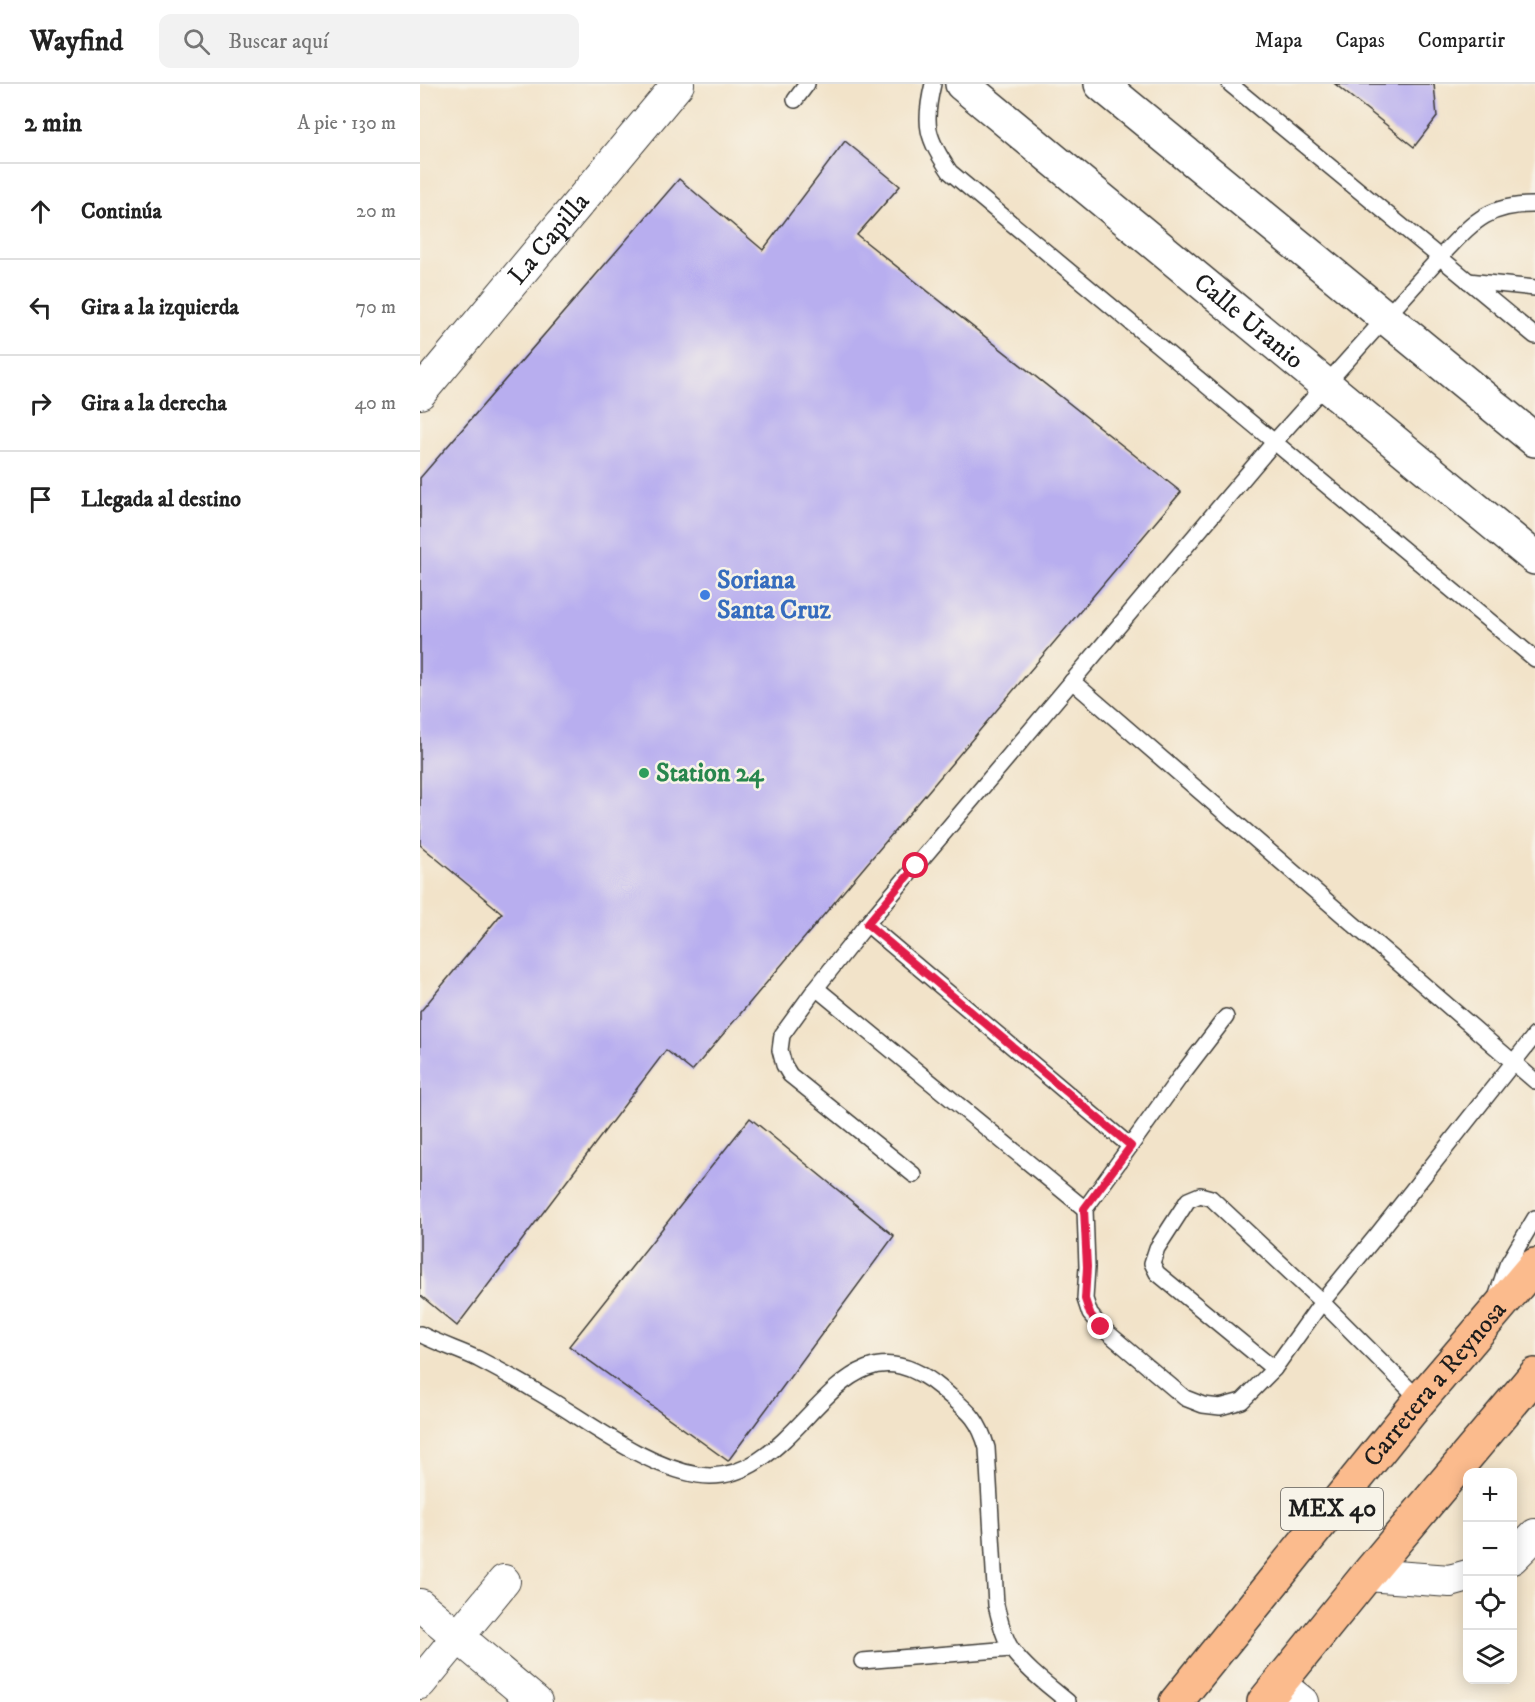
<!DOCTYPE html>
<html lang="es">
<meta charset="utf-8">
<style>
:root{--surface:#fff;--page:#f2f2f2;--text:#222;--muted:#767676;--line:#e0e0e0}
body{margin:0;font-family:"IM FELL DW Pica",serif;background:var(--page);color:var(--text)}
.controls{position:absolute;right:18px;bottom:18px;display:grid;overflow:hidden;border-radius:12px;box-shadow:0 3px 15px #0003}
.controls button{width:54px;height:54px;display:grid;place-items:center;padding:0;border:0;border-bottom:2px solid var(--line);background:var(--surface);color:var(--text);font:30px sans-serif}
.stop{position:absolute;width:18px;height:18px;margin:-14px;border:4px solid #e11d48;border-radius:50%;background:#fff}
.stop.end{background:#e11d48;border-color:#fff;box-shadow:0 2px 6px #0008}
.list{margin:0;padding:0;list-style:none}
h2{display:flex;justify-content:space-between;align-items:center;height:78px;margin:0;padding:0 24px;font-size:26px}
h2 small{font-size:20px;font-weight:400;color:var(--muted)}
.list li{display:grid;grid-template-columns:39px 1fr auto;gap:18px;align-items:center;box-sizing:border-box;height:96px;padding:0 24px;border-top:2px solid var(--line)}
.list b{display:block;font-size:22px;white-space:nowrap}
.list em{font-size:20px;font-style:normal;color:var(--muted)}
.icon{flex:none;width:33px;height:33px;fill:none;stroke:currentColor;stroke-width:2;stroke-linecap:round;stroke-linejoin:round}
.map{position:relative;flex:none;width:1115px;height:1618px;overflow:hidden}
header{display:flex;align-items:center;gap:36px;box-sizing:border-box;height:84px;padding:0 30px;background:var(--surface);border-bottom:2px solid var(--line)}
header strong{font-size:28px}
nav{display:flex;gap:33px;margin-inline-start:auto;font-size:21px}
.search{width:420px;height:54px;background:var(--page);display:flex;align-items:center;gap:15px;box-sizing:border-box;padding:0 21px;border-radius:12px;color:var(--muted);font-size:22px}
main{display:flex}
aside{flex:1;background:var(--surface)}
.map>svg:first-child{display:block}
.building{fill:#b8aeef}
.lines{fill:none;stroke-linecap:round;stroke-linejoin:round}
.service-casing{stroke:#3c3a36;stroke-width:18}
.minor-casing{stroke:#3c3a36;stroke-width:34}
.tertiary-casing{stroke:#3c3a36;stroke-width:36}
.primary-casing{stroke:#3c3a36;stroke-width:36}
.service{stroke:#fff;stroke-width:15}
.minor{stroke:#fff;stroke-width:32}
.tertiary{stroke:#fff;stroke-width:33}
.primary{stroke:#fbbb8d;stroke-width:33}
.route{stroke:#e11d48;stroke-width:8}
.shop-dot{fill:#3f7fe0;stroke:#f7f3e8;stroke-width:2}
.leisure-dot{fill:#2e9e5b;stroke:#f7f3e8;stroke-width:2}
.labels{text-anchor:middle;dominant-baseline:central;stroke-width:5;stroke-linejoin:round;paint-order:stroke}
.shield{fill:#f7f3e8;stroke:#5e5c59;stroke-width:1.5}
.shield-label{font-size:24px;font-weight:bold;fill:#1c1c1c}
.street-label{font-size:26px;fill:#1c1c1c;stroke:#f7f3e8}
.shop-label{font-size:26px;font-weight:bold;fill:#366cbe;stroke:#f7f3e8;text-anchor:start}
.leisure-label{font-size:26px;font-weight:bold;fill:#27864d;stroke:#f7f3e8;text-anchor:start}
</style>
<header>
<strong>Wayfind</strong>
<div class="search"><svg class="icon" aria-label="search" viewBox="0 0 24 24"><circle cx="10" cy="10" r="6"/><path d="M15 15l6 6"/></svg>Buscar aquí</div>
<nav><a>Mapa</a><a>Capas</a><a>Compartir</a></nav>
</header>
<main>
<aside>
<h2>2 min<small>A pie · 130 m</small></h2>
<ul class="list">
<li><svg class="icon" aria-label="ahead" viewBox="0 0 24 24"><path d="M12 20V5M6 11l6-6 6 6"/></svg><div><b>Continúa</b></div><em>20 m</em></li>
<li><svg class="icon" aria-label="left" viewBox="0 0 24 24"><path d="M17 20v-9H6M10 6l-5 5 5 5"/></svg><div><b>Gira a la izquierda</b></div><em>70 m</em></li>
<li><svg class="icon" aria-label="right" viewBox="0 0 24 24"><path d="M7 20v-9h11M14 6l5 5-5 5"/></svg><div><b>Gira a la derecha</b></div><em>40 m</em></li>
<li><svg class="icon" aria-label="arrive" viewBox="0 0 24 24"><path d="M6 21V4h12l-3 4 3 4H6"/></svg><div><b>Llegada al destino</b></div></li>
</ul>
</aside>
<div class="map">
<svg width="1115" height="1618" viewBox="0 0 1115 1618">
<rect width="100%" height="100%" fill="#f7f3e8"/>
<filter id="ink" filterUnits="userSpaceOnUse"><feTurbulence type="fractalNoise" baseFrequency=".0167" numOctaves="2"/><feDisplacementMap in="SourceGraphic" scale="12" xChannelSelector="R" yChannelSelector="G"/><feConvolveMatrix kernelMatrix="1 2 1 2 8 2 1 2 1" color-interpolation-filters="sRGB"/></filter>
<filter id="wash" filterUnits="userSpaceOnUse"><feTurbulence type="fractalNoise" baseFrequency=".008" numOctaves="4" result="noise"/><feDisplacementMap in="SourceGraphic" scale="24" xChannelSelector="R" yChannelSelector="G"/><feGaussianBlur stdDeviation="1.35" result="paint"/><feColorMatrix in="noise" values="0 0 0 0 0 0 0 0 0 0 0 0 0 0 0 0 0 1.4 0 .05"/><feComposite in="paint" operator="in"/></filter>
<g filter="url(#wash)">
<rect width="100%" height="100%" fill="#f2e3c9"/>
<g id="blocks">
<g class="building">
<polygon points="915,0 1014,0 1017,33 994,63"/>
<polygon points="425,57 480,102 437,151 761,408 272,987 246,966 37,1242 0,1211 0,928 82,829 0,761 0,394 259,95 343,166"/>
<polygon points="330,1034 474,1152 308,1377 149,1262"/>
</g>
</g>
</g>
<g filter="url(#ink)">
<use href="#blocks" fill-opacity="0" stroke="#3c3a36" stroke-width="1.5"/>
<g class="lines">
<defs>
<g id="service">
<path d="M513,0C503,41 507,54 530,88L1115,575"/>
<polyline points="810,0 1115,252"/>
<polyline points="375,16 387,0"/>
<polyline points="1048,197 1115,204"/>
<polyline points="652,597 1115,997"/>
<polyline points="447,840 710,1062"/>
<polyline points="396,904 665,1125"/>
<polyline points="806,933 760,993 665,1125 667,1183 665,1215 670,1230 681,1243 765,1314 783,1321 800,1323 822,1317 854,1285"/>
<path d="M494,1091L370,991L364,981L360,966L362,951L396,904L447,840L855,357L1019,174C1051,141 1065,120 1115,121"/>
<polyline points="1077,1211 1087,1181 1115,1134"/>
<path d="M0,1250C19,1260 39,1266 58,1275C77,1285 96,1295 114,1306C164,1334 220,1381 278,1391C384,1407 414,1214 522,1305C546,1326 558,1332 567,1364L576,1521C580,1536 583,1553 592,1566C607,1586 629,1602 648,1618"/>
<polyline points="1000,1316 902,1218 791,1114 780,1111 768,1116 737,1164 732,1179 737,1189 854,1285 902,1218 957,1151 1115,951"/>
<polyline points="442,1577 591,1565"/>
</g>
<g id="minor">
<path id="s1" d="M0,309L258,0"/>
<polyline points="1092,1474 1115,1451"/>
<polyline points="947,1491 1030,1497 1048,1492"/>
<polyline points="0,1521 116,1618"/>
<polyline points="0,1599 84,1497"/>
<polyline points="859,1600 882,1618"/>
</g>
<g id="tertiary">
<path id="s2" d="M542,0L1115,474"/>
<polyline points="681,0 1115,356"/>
</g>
<g id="primary">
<path id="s3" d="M756,1618L1000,1316L1115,1181"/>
<polyline points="844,1618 947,1491 1115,1291"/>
</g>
</defs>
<use href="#service" class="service-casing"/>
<use href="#minor" class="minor-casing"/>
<use href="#tertiary" class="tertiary-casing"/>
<use href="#primary" class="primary-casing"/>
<use href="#service" class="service"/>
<use href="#minor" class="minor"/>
<use href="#tertiary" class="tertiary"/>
<use href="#primary" class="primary"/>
</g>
</g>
<g class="lines" filter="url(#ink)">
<polyline class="route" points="496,782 447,840 711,1062 664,1125 667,1183 665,1215 670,1230 681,1243"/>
</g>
<circle class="shop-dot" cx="285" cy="511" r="6"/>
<circle class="leisure-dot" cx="224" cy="689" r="6"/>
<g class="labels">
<rect class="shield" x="861" y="1404" width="102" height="42" rx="4.5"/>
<g class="shield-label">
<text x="912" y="1425">MEX 40</text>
</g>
<g class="street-label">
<text stroke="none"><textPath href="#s1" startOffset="201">La Capilla</textPath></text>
<text stroke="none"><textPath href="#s2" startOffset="372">Calle Uranio</textPath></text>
<text stroke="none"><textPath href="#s3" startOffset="410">Carretera a Reynosa</textPath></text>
</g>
<g class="shop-label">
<text x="297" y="496">Soriana<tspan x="297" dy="30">Santa Cruz</tspan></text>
</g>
<g class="leisure-label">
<text x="236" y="689">Station 24</text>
</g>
</g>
</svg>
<div class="controls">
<button>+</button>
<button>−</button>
<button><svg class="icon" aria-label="locate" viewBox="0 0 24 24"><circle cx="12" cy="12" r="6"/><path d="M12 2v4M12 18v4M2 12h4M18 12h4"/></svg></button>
<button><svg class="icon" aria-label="layers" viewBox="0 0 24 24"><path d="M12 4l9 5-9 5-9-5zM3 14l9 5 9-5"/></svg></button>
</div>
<div class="stop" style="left:496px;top:782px"></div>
<div class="stop end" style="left:681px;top:1243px"></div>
</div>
</main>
